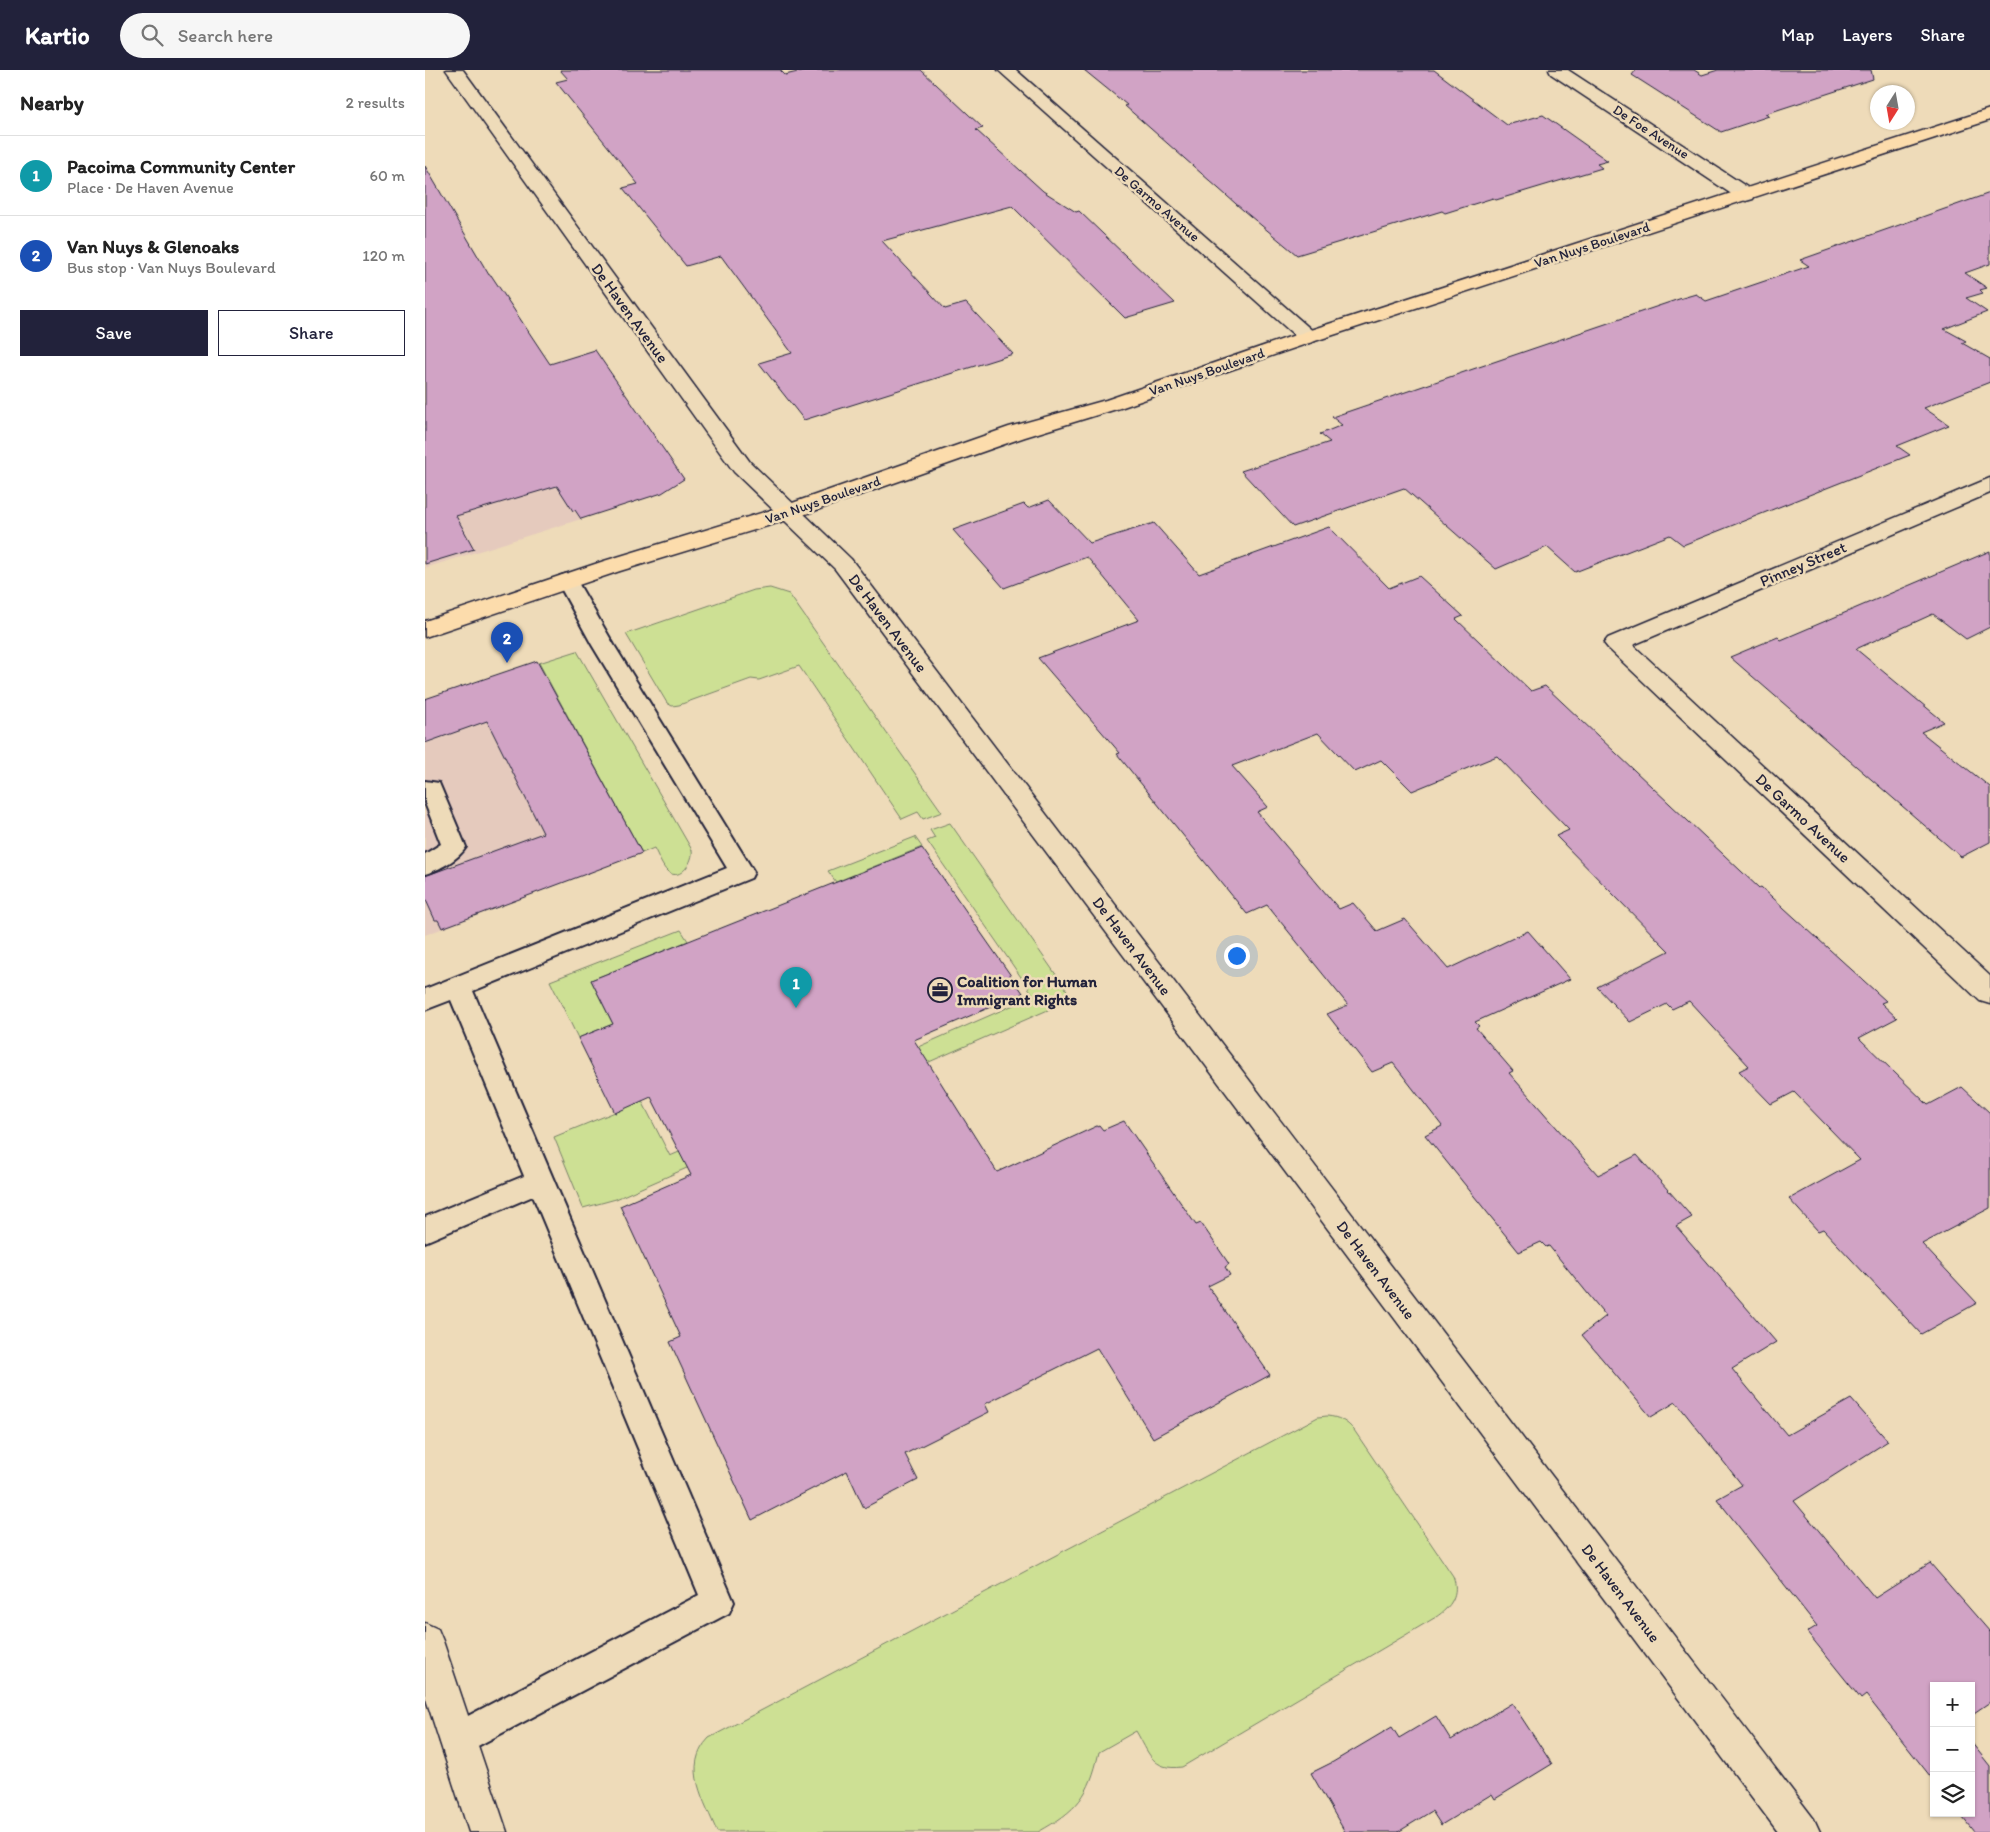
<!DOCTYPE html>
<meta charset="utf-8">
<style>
:root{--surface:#fff;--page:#f6f6f6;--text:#222;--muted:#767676;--line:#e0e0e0;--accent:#22223b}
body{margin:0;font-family:Itim,sans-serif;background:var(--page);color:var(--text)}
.controls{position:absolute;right:15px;bottom:15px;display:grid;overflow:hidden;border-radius:0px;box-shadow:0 1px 4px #0004}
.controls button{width:45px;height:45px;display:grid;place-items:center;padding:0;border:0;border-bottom:1px solid var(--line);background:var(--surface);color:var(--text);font:25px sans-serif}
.compass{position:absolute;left:1445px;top:15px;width:45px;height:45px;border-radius:50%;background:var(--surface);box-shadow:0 1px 4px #0004;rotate:191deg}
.you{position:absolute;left:811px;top:885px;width:18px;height:18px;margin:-12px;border:4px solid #fff;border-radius:50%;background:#1a73e8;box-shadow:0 0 0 8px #1a73e833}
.badge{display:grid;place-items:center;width:32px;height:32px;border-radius:50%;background:var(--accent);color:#fff;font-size:16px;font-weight:700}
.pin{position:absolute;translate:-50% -41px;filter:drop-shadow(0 1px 2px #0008)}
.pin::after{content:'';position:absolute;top:26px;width:18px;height:15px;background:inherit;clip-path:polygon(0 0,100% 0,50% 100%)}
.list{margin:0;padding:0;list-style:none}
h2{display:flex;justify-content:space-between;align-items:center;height:65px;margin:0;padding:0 20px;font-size:21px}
h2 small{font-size:16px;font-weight:400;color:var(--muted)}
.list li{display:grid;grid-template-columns:32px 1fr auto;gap:15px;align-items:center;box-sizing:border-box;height:80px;padding:0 20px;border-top:1px solid var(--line)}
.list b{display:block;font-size:19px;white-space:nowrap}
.list p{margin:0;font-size:16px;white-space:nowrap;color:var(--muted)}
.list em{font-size:16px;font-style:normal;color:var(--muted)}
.actions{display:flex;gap:10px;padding:15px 20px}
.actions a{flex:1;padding:11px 0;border:1px solid var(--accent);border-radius:0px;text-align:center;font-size:18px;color:var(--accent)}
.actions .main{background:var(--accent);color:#fff}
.icon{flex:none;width:28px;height:28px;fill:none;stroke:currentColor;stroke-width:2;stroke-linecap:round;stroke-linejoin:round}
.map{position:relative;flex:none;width:1565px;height:1762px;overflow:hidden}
header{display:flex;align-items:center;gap:30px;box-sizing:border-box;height:70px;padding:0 25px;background:var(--accent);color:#fff}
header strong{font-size:24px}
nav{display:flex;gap:28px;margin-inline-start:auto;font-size:18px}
.search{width:350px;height:45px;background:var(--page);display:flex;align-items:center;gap:12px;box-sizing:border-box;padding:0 18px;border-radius:28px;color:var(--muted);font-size:19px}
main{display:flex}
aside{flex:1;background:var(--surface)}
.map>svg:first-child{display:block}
.built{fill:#e5cabd}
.green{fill:#cde094;stroke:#788168}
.building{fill:#d1a3c5;stroke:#22223b}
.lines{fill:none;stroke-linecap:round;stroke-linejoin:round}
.service-casing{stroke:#22223b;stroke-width:4}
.minor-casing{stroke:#22223b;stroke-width:3}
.secondary-casing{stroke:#22223b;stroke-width:3}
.primary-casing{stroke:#22223b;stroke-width:3}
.service{fill:#eedbb9;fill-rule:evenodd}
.minor{fill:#eedbb9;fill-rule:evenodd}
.secondary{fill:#eedbb9;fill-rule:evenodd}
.primary{fill:#fcdcac;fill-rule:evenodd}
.labels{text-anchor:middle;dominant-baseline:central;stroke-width:5;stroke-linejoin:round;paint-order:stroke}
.far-street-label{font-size:14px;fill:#22223b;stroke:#eedbb9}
.street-label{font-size:16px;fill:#22223b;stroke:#eedbb9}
.poi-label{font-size:16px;font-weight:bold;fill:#22223b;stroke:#eedbb9;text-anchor:start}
</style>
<header>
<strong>Kartio</strong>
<div class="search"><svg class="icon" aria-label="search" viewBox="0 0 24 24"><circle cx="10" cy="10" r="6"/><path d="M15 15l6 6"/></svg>Search here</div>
<nav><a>Map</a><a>Layers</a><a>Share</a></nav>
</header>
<main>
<aside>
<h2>Nearby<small>2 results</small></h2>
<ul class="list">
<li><span class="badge" style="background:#0f9aa8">1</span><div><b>Pacoima Community Center</b><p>Place · De Haven Avenue</p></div><em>60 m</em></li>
<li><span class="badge" style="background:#1a4fb4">2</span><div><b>Van Nuys &amp; Glenoaks</b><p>Bus stop · Van Nuys Boulevard</p></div><em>120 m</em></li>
</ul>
<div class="actions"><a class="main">Save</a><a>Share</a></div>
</aside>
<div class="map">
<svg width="1565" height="1762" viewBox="0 0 1565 1762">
<rect width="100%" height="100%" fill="#eedbb9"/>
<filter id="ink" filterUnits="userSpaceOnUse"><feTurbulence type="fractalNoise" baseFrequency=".02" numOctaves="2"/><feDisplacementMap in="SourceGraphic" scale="10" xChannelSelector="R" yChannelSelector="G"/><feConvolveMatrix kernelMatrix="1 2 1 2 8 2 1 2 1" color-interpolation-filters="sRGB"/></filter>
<g filter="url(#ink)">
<g class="built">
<polygon points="68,310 156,449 0,498 0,329"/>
<polygon points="112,591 217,783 0,865 0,629"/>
</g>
<g class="green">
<polygon points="345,518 364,524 517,742 498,749 493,742 477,749 374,596 334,610 326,609 254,635 247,636 242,633 201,564 329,520"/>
<path d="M152,581L267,780C269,790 256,812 243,802C237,797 233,785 229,778L217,783L114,593Z"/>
<polygon points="525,753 648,929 191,1129 158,1138 129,1067 217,1031 245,1086 609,926 502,771 510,768 505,760"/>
<polygon points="490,767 497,777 411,812 403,801"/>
<polygon points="256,860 263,871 166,910 188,954 153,968 125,911"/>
<path d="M902,1346C914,1347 921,1351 929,1360L1028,1506C1035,1524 1026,1537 1011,1547L757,1697C727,1701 724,1683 711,1661L674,1682C664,1726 653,1740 613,1762H292C280,1731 256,1697 284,1668L893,1347Z"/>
</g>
<g class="building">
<polygon points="135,0 355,0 360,5 381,0 496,0 558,58 551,60 618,121 651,142 654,141 750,233 700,248 587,136 457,171 520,239 541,233 588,284 379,350 334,293 367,283 296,186 261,196 198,118 213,114 131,12 143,9"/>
<polygon points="659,0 1009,0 1082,55 1118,45 1183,91 1172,94 1177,98 1071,130 1068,128 1020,143 1017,141 872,185 819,141 700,36 702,35"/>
<polygon points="1211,0 1269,0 1277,5 1293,0 1446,0 1448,9 1340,44 1344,46 1296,62 1207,5"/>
<polygon points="0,96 64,205 66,205 125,294 170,280 259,409 237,423 156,449 150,440 148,441 132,416 31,446 49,479 0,494"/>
<polygon points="1565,123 1565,194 1540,203 1562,218 1555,220 1558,223 1541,228 1562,242 1519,259 1541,271 1537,273 1565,289 1565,312 1499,338 1524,355 1472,376 1485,385 1258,475 1245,465 1150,502 1122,477 1071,499 979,418 868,457 816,401 905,372 895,364 917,355 907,347 1254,229 1271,224 1281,231 1384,196 1375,190"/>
<polygon points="624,430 665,473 729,453 774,504 904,457 964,518 994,506 1038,546 1031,549 1106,621 1120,616 1334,818 1336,817 1461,931 1456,933 1472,948 1434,968 1503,1035 1537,1017 1565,1043 1565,1138 1497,1174 1552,1233 1496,1264 1398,1159 1393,1161 1364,1129 1435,1090 1369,1022 1346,1034 1314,1001 1324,996 1264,931 1247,939 1242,934 1205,952 1172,917 1244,881 1131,766 1144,760 1072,686 987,721 956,690 930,702 893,663 807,696 843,737 832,742 914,839 928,833 952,861 980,849 1023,899 1103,861 1145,909 1050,952 1054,956 1051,958 1088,1001 1084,1003 1173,1105 1212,1085 1267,1147 1251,1156 1351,1272 1307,1299 1362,1365 1426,1329 1463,1371 1369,1431 1450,1528 1505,1493 1565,1562 1565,1632 1546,1645 1546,1616 1509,1616 1509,1711 1441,1625 1436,1629 1382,1562 1392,1556 1292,1429 1317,1415 1251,1332 1226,1347 1157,1265 1181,1246 1124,1176 1121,1177 1116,1172 1094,1182 1000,1065 1017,1056 968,993 947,1002 902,944 923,935 842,835 822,844 692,684 695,683 613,588 714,550 662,487 579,518 528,460 599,434 603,438"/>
<polygon points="1565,481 1565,557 1541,569 1508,544 1431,579 1519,652 1496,662 1565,717 1565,772 1536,787 1305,587 1353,567 1356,570"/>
<polygon points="112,591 217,783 17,858 13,850 10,850 0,828 0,806 118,763 62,651 0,673 0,629"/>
<polygon points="497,778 598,923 489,970 572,1102 674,1055 678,1060 699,1051 771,1155 776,1153 804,1194 800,1197 805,1205 783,1216 845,1305 728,1368 672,1278 560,1334 564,1342 480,1384 493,1410 439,1438 422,1401 327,1450 245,1272 256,1267 195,1136 266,1105 226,1027 190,1043 153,968 188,954 166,910"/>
<polygon points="1087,1633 1127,1694 1070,1729 1067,1724 1016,1755 1007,1741 973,1762 920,1762 886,1703 908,1692 967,1657 974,1668 1011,1646 1026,1670"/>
<polygon points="1546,1672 1565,1696 1565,1762 1549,1762 1534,1743 1546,1743"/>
</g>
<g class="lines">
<defs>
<g id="service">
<polygon points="142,504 149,506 152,511 189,575 329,802 326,808 48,921 309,1532 304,1543 32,1687 20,1682 15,1670 20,1658 274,1525 108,1126 0,1172 0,1147 99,1106 26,930 0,940 0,919 302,798 167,575 132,511 135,506"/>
<path d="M0,711L14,713L41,777C34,789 14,800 0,804V784L16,774L0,733Z"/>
</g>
<g id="minor">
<polygon points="21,0 38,0 325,392 426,489 1389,1749 1395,1762 1353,1762 410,499 309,402"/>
<polygon points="573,0 591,0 890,263 893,267 890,271 883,273 876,271"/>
<polygon points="1124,0 1143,0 1328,121 1330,125 1328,129 1321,131 1314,129 1126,4"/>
<polygon points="1565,408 1565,423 1208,575 1565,906 1565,934 1555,931 1183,578 1179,573 1183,568"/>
</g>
<polygon id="secondary" points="0,1553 13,1559 18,1571 82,1762 44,1762 0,1626"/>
<polygon id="primary" points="1565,39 1565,50 890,271 695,338 600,367 372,447 195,501 0,567 0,551 179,491 356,437 584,357 681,330 876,263"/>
</defs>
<use href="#service" class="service-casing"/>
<use href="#minor" class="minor-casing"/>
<use href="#secondary" class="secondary-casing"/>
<use href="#primary" class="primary-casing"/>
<use href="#service" class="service"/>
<use href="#minor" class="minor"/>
<use href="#secondary" class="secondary"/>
<use href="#primary" class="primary"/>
</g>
</g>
<defs>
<symbol id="office-ring" viewBox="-11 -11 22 22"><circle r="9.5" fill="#eedbb9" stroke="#22223b" stroke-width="1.5"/><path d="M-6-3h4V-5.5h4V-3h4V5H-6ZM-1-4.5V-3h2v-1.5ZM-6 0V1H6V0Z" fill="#22223b"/></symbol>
</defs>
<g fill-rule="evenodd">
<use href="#office-ring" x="501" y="906" width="28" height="28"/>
</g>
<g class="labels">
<g class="far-street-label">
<text transform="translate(1226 62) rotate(33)">De Foe Avenue</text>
<text transform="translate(732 134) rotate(41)">De Garmo Avenue</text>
<text transform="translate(1167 175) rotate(-18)">Van Nuys Boulevard</text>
<text transform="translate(782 302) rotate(-19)">Van Nuys Boulevard</text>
<text transform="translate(398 430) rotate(-19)">Van Nuys Boulevard</text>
</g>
<g class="street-label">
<text transform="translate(205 243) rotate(54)">De Haven Avenue</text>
<text transform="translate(1378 494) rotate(-23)">Pinney Street</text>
<text transform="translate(463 553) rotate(53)">De Haven Avenue</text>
<text transform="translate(1378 748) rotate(43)">De Garmo Avenue</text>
<text transform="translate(707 876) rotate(53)">De Haven Avenue</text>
<text transform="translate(951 1200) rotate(53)">De Haven Avenue</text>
<text transform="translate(1196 1523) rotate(53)">De Haven Avenue</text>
</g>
<g class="poi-label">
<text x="532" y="911">Coalition for Human<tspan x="532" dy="18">Immigrant Rights</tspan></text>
</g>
</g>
</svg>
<div class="controls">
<button>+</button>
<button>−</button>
<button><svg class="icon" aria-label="layers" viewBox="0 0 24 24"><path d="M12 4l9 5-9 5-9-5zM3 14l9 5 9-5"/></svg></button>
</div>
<svg class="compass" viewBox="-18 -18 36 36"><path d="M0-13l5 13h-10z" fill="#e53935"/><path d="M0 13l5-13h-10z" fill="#767676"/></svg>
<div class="you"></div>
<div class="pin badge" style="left:371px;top:938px;background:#0f9aa8">1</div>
<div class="pin badge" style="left:82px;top:593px;background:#1a4fb4">2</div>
</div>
</main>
